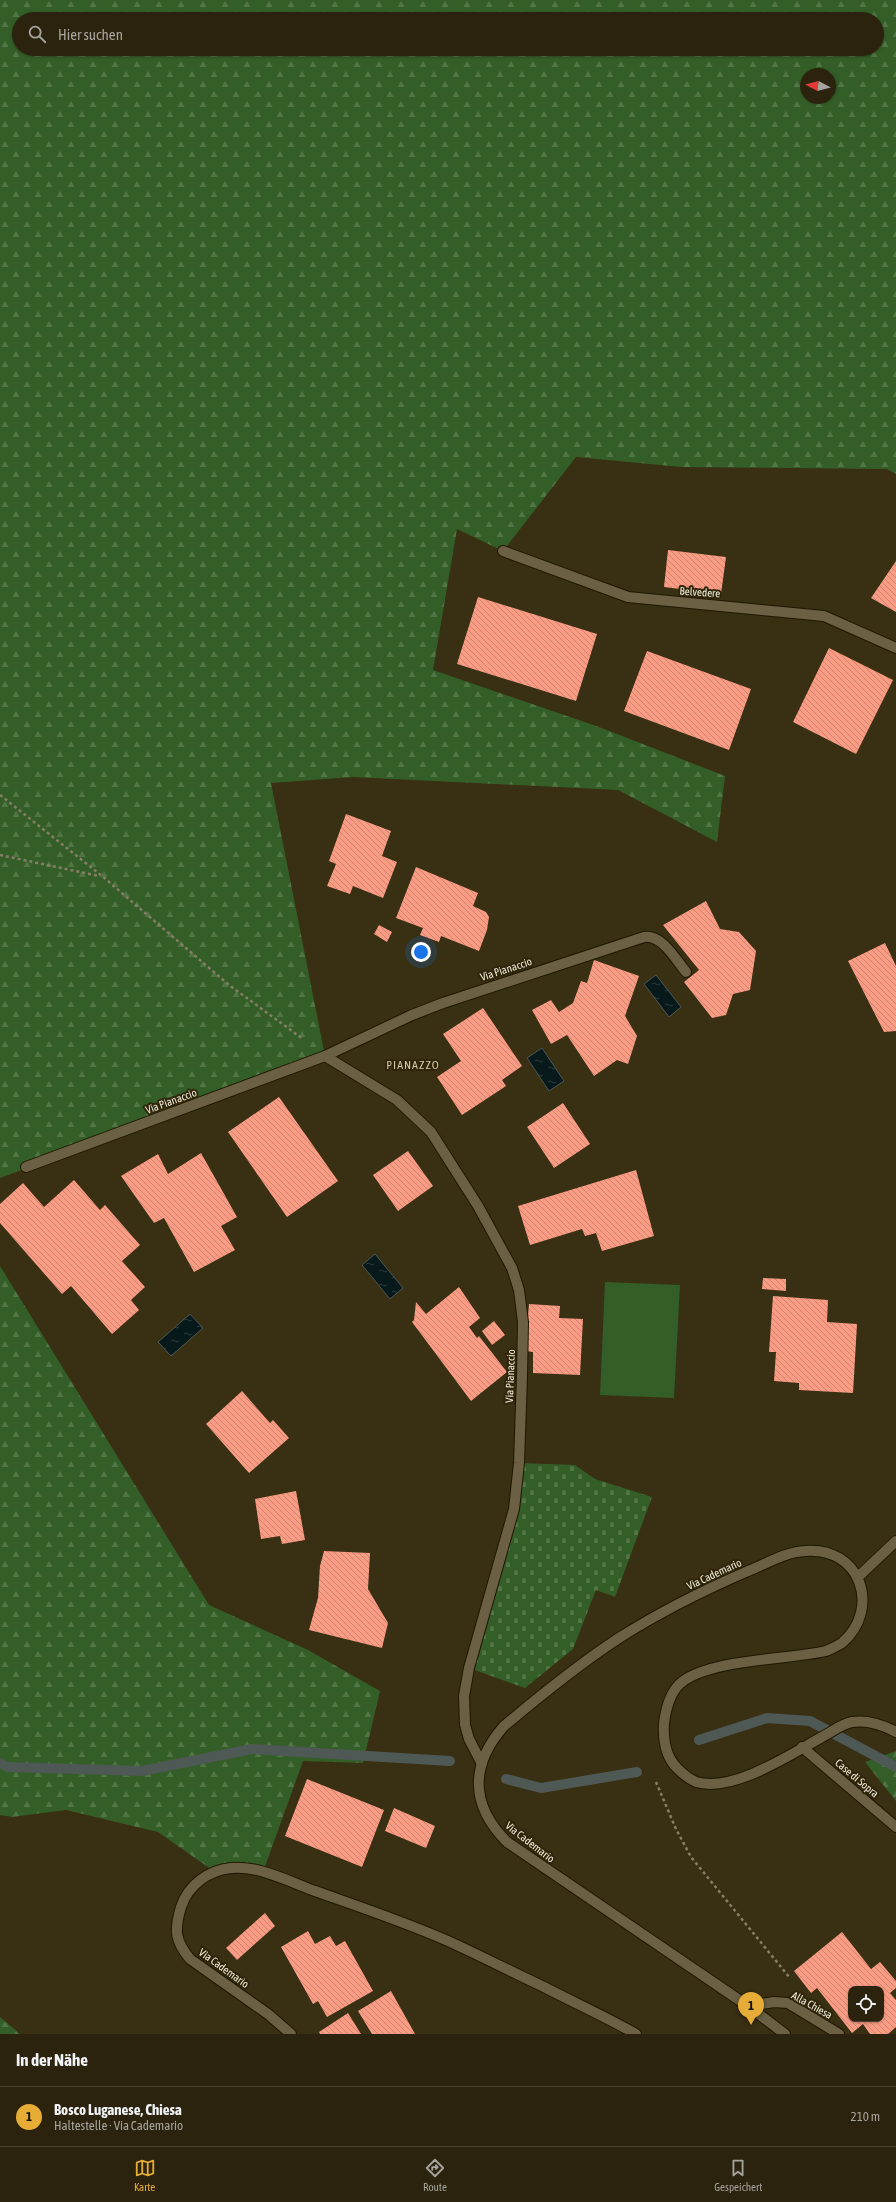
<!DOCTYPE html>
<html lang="de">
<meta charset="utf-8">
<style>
:root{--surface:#2b230e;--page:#372f1c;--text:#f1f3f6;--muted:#a6a49e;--line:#47402e;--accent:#e6ac36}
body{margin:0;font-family:"Asap Condensed",sans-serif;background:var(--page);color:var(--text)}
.controls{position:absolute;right:12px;bottom:12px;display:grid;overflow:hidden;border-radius:8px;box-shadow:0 1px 3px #0004}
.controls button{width:36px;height:36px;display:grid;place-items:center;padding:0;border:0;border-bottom:1px solid var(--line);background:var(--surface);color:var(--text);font:20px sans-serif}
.compass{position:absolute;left:800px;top:68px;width:36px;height:36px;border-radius:50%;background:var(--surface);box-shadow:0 1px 3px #0004;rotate:277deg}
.you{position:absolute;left:421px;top:952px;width:14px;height:14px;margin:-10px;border:3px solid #fff;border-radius:50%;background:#1a73e8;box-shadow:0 0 0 6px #1a73e833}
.badge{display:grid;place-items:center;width:26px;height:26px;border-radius:50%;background:var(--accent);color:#111;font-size:13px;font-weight:700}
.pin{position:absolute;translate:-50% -33px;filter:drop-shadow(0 1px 2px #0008)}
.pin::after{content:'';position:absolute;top:21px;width:14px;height:12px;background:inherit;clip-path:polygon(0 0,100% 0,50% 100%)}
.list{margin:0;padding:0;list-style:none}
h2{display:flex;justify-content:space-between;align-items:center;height:52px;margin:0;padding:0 16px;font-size:17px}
h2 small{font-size:13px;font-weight:400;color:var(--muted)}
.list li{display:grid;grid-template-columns:26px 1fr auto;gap:12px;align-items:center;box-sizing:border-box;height:60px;padding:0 16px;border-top:1px solid var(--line)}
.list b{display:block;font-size:15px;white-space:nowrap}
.list p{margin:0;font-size:13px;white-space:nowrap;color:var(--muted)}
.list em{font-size:13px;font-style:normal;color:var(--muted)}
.icon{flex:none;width:22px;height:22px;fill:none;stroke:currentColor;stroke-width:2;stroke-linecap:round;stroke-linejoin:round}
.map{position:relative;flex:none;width:896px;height:2034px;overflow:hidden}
.search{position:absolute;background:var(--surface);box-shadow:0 1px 3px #0004;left:12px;right:12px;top:12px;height:44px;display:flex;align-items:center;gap:10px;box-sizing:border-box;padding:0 14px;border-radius:22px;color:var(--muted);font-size:15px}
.sheet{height:112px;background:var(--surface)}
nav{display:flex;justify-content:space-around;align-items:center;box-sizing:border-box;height:56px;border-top:1px solid var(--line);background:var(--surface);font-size:11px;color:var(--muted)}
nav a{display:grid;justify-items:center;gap:2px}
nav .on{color:var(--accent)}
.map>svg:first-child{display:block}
.grass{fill:#345e27}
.forest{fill:url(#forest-firs);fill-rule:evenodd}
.cemetery{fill:url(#cemetery-stones)}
.water{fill:url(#water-ripples);stroke:#4e5854}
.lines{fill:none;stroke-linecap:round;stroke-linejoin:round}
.stream{stroke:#4e5854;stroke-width:10}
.building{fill:url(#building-back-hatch);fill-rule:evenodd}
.minor-casing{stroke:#201700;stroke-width:12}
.path{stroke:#867e67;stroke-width:2.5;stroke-dasharray:3 3;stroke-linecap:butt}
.minor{stroke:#6b6043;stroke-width:10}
.labels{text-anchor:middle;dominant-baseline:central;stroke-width:4;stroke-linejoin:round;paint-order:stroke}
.street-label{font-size:11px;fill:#f0eada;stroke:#2f2509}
.neighbourhood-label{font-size:12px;letter-spacing:1px;fill:#d1c6a5;stroke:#2f2509}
</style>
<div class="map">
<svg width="896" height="2034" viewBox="0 0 896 2034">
<defs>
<pattern id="forest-firs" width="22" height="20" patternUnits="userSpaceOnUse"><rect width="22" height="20" fill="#345e27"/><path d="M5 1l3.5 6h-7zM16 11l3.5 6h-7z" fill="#527546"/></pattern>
<pattern id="cemetery-stones" width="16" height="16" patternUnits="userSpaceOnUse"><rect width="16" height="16" fill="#345e27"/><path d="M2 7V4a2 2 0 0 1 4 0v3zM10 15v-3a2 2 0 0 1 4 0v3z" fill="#527546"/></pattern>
<pattern id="water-ripples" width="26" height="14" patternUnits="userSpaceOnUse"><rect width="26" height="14" fill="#08191b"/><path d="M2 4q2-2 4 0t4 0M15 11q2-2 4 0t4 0" fill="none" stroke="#2c3b3c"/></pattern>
<pattern id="building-back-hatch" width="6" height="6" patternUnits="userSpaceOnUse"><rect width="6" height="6" fill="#fa9c84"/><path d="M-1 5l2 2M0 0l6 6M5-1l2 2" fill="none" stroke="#ce8673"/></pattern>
</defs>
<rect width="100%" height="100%" fill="#392f13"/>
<polygon class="grass" points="605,1282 680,1285 674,1398 600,1395"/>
<g class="forest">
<path d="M0,0H896V474L887,469L681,467L576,457L503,551L457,529L433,670L599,727L725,776L717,842L618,790L353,777L271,783L325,1056L0,1178ZM19,19H877V49H19ZM806,74H830V98H806Z"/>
<polygon points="0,1266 209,1605 308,1650 380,1691 363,1763 303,1761 263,1872 215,1872 158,1832 66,1810 12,1817 0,1815"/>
<polygon points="896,1751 896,1801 865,1762"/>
<polygon points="0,2017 20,2034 0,2034"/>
</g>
<polygon class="cemetery" points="519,1463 575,1465 595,1479 652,1497 615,1597 596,1590 573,1649 525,1688 469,1668 508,1533"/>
<g class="water">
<polygon points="656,975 681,1007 669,1017 644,984"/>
<polygon points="542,1048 564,1081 549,1091 527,1058"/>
<polygon points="375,1254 403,1288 390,1299 362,1265"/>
<polygon points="190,1314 203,1328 171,1356 158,1342"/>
</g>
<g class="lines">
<g class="stream">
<polyline points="699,1740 767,1718 810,1721 896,1767"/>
<polyline points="0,1763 8,1767 142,1771 252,1749 450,1761"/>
<polyline points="506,1779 541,1788 637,1772"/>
</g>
</g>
<g class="building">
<polygon points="668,550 726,557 721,594 664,587"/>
<polygon points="896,561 896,612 871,598"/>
<polygon points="478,597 597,634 576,701 457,664"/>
<polygon points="829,648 893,680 856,754 793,722"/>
<polygon points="647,651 751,689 729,750 624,711"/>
<polygon points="346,814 391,831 382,856 397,862 383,898 353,886 350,894 327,886 336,864 329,861"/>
<polygon points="416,867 478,893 473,906 486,912 489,917 487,930 479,951 441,936 439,942 420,935 423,928 396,918"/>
<polygon points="706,901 720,929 739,932 756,951 750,990 733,994 726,1015 712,1018 684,982 699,970 663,925"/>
<polygon points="379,925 392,932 387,942 374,934"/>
<polygon points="885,943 896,966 896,1031 884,1032 848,961"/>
<polygon points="594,960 639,976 625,1016 637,1036 628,1064 617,1060 594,1076 567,1035 551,1044 532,1010 551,1000 559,1012 573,1003 581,981 587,983"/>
<polygon points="483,1008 522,1066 502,1080 506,1086 462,1115 437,1077 461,1061 443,1034"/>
<polygon points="279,1097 338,1181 287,1217 228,1132"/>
<polygon points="563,1103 590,1144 554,1168 527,1127"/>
<polygon points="408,1151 433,1186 398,1211 373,1175"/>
<polygon points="201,1153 237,1217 221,1226 235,1250 194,1272 164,1218 154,1223 121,1176 158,1154 168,1174"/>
<polygon points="636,1170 654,1236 602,1251 596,1233 585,1236 582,1229 530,1245 518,1206"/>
<polygon points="74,1180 100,1210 105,1205 140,1245 122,1261 145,1287 131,1300 139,1310 112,1334 71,1286 62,1294 0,1223 0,1204 23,1183 44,1207"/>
<polygon points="763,1278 786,1279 786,1291 762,1289"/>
<polygon points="459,1287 480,1318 469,1327 477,1338 479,1336 507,1372 471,1401 412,1322 414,1320 416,1302 426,1314"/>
<polygon points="773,1296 828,1300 827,1322 857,1324 853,1393 799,1390 799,1383 774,1381 776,1352 769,1352"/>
<polygon points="529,1304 560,1306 559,1318 583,1319 580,1375 533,1373 533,1352 525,1351"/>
<polygon points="494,1321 505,1335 492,1345 482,1331"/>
<polygon points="242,1391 270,1423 273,1420 289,1438 249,1473 206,1424"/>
<polygon points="296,1491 305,1540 282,1544 280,1536 261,1539 255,1499"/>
<polygon points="324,1551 370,1553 368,1589 388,1623 382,1648 309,1630 318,1598 320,1566"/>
<polygon points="307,1779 384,1810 362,1867 285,1836"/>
<polygon points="394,1808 435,1826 426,1848 385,1831"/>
<polygon points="265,1913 275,1926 237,1960 226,1948"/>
<polygon points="308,1931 315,1944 330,1936 336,1946 345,1941 373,1991 327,2017 318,2001 313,2004 281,1947"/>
<path d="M842,1932L871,1969L880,1962L896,1981V1988L890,1993L896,2000V2027L888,2034H870L863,2024L852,2033L817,1988L811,1993L794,1971ZM851,1989H881V2019H851Z"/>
<polygon points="391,1991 415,2034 372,2034 358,2011"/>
<polygon points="348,2013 361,2034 320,2034 319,2032"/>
</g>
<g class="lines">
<defs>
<g id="minor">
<polyline points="503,551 628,597 824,616 896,648"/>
<polyline points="325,1056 397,1100 431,1132 478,1206 512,1268 519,1290 523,1322 522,1376 519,1463 514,1509 469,1668 464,1696 465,1725 469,1739 482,1764"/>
<path d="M26,1167L325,1056L412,1015L443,1003L644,937C662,934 676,960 686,972"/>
<polyline points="858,1577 896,1541"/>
<polyline points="802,1747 896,1827"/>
<polyline points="748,2006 774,2002 788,2003 839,2034"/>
<path d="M291,2034L268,2014L190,1959C175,1941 174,1930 181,1907C188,1885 209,1870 231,1868C258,1865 290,1882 315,1891C360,1907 405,1922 448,1941C481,1956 512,1972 544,1987C575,2003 606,2017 636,2034"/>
<path d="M785,2034L748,2006L507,1842C470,1805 470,1765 504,1726C541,1695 579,1664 619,1638C660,1612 704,1590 748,1571C766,1564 785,1552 805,1551C860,1546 882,1608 842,1643C837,1646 831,1649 826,1651C787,1660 711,1659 682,1682C670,1691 666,1708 664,1723C663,1739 665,1756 677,1768C682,1773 689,1779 696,1782C733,1793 791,1754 822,1737C832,1732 841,1724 852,1722C867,1720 883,1725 896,1732"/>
</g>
</defs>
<use href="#minor" class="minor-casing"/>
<g class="path">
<polyline points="0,795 102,876 229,985 303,1039"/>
<polyline points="0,855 99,876"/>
<polyline points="656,1782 676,1829 691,1857 790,1978"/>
</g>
<use href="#minor" class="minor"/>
</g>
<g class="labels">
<g class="street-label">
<text transform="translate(700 592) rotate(4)">Belvedere</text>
<text transform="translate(506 969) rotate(-18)">Via Pianaccio</text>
<text transform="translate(171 1101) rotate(-20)">Via Pianaccio</text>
<text transform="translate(510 1376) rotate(-88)">Via Pianaccio</text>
<text transform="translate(714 1574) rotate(-25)">Via Cademario</text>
<text transform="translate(857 1778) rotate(40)">Case di Sopra</text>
<text transform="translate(530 1842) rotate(38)">Via Cademario</text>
<text transform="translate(224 1968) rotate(36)">Via Cademario</text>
<text transform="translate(812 2005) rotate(29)">Alla Chiesa</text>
</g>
<g class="neighbourhood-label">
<text x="413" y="1065">PIANAZZO</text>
</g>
</g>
</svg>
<div class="controls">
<button><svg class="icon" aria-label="locate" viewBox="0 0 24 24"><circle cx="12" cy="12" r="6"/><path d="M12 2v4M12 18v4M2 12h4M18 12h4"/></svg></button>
</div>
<svg class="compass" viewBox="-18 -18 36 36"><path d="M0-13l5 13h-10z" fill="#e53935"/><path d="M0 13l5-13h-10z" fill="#a6a49e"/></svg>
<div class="you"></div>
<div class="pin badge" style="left:751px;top:2025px">1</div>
<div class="search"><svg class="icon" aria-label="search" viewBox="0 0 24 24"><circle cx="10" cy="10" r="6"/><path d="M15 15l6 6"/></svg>Hier suchen</div>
</div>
<section class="sheet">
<h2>In der Nähe<small></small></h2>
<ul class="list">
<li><span class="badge">1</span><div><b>Bosco Luganese, Chiesa</b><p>Haltestelle · Via Cademario</p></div><em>210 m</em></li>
</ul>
</section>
<nav>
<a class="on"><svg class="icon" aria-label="map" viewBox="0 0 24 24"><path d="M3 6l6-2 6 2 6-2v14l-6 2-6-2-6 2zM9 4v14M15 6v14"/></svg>Karte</a>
<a><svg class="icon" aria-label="directions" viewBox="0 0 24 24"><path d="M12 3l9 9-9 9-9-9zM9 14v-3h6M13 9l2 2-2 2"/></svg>Route</a>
<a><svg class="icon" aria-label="saved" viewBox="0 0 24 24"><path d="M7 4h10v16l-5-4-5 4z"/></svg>Gespeichert</a>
</nav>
